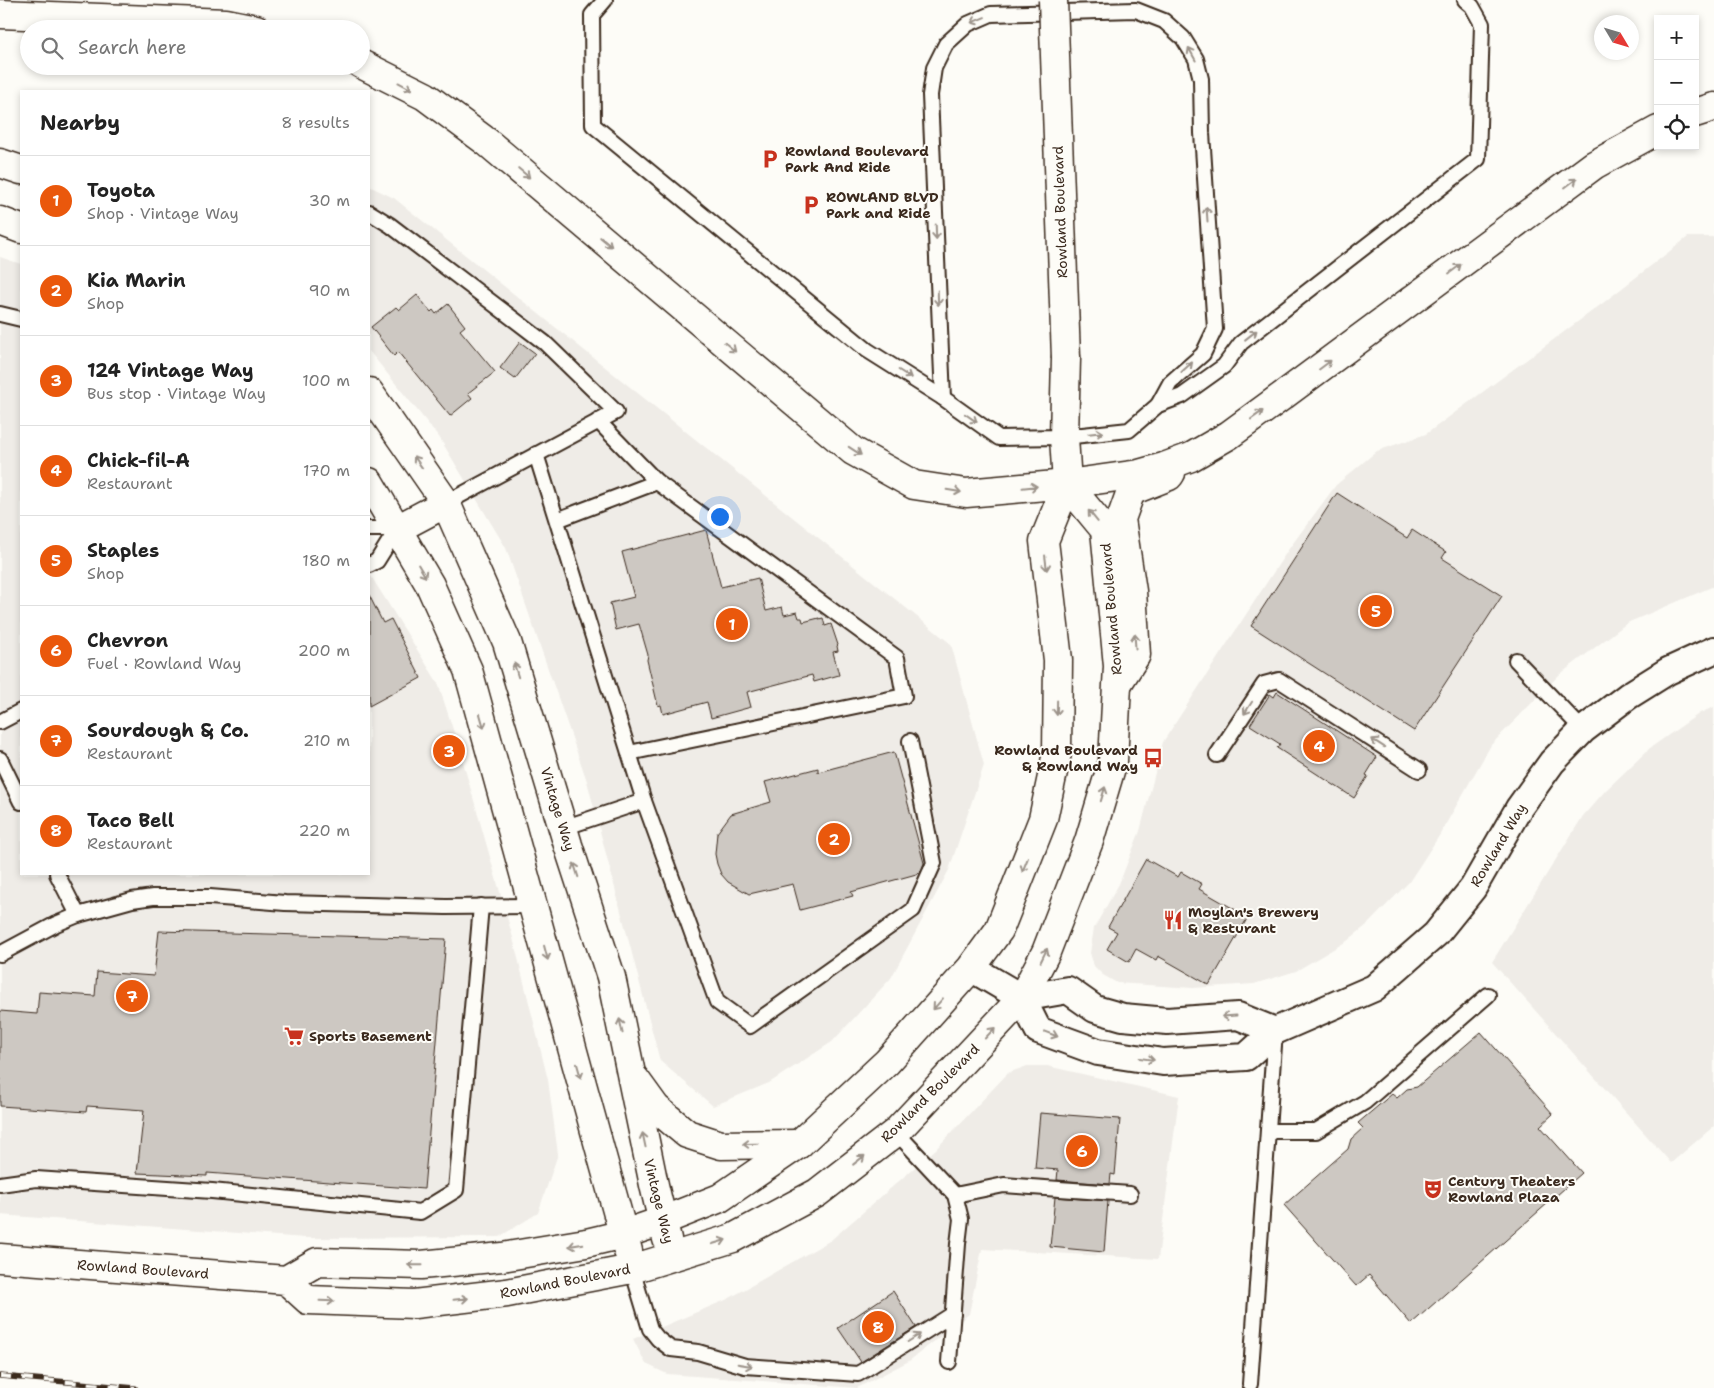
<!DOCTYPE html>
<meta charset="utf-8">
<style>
:root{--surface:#fff;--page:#f2f2f2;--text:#222;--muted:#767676;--line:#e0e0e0;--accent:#ea580c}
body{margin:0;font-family:"Shantell Sans",sans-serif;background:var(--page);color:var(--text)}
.controls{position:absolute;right:15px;top:15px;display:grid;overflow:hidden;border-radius:0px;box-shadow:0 2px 8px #0003}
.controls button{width:45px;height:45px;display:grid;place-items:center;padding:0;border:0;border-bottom:1px solid var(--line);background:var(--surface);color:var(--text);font:25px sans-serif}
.compass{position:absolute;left:1594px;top:15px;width:45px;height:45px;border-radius:50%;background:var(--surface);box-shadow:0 2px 8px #0003;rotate:128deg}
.you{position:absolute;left:719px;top:516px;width:18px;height:18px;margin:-12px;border:4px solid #fff;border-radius:50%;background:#1a73e8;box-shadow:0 0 0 8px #1a73e833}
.badge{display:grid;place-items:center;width:32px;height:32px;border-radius:50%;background:var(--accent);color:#fff;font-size:16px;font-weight:700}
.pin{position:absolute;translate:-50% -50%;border:2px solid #fff;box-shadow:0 1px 5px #0006}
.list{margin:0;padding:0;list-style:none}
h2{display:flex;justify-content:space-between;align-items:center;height:65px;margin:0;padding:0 20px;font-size:21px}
h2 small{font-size:16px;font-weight:400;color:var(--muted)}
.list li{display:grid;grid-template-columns:32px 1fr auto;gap:15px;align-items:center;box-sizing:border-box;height:90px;padding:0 20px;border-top:1px solid var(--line)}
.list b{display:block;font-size:19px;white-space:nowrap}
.list p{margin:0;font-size:16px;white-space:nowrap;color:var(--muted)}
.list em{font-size:16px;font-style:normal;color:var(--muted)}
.icon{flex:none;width:28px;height:28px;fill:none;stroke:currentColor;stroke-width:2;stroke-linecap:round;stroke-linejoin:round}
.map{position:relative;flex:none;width:1714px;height:1388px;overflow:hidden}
.search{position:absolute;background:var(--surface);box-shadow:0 2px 8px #0003;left:20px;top:20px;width:350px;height:55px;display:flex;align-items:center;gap:12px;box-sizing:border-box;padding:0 18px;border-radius:28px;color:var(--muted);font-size:19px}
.panel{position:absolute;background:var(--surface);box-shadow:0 2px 8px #0003;left:20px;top:90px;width:350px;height:785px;border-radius:0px}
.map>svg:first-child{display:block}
.built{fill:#efece7}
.building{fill:#cdc8c2;stroke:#3b2a1e}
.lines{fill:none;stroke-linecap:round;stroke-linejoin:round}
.service-casing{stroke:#3b2a1e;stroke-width:18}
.minor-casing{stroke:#3b2a1e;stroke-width:30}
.tertiary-casing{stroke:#3b2a1e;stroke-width:31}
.secondary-casing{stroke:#3b2a1e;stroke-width:31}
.motorway-casing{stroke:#3b2a1e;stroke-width:31}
.service{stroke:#fdfcf7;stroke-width:14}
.minor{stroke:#fdfcf7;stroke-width:26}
.tertiary{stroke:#fdfcf7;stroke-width:28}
.secondary{stroke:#fdfcf7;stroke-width:28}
.motorway{stroke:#fdfcf7;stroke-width:28}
.rail-casing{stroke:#3b2a1e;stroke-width:5.5}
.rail{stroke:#fdfcf7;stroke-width:4;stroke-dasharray:11;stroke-linecap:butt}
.secondary-bridge-casing{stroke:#3b2a1e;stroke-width:31;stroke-linecap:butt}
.secondary-bridge{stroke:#fdfcf7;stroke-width:28}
.oneway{stroke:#9c938a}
.labels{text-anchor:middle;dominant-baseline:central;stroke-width:4;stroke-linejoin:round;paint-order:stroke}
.poi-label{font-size:14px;font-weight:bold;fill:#3b2a1e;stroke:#fdfcf7;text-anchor:start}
.street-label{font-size:14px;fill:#3b2a1e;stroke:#fdfcf7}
</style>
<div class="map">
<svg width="1714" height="1388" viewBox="0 0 1714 1388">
<rect width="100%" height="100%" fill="#fdfcf7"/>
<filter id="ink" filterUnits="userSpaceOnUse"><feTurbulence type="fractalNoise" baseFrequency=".02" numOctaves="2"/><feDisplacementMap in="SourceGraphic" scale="10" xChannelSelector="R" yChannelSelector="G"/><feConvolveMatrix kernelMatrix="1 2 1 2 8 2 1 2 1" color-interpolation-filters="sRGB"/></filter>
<g filter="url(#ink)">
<g class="built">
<polygon points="369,186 394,198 951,644 984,765 949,870 891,978 832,1042 769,1083 713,1106 660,1061 587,781 506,548 439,437 369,351"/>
<polygon points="1688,237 1714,237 1714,586 1627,623 1559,675 1491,745 1439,836 1409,882 1367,925 1347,941 1296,971 1254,984 1193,988 1117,983 1103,975 1094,966 1090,953 1094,928 1119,884 1140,831 1163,742 1288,550 1336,485 1377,451 1426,434 1603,303"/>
<polygon points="0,257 21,264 21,874 369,874 369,573 438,683 459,748 513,938 548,1080 558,1154 538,1213 499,1237 305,1238 0,1215"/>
<polygon points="1714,707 1714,1126 1671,1163 1492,962 1583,816 1605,791 1650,748 1700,713"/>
<polygon points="1027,1066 1047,1066 1179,1096 1158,1259 982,1249 969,1314 909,1361 857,1388 667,1374 646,1364 633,1339 728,1299 831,1240 936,1149 1008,1073"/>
</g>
<g class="building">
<polygon points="417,295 431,312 433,310 436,314 448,304 465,326 460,330 495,372 468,393 472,398 450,416 398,352 394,356 371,327 396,307 399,310"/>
<polygon points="520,342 535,353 515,379 500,368"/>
<polygon points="1337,493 1407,538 1412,530 1446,552 1442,558 1502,596 1414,731 1251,626"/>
<polygon points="706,530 721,587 758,578 766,611 782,607 784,615 797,612 799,618 802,618 803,622 819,618 819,619 823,618 825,626 831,624 838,645 837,646 838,651 833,652 839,675 814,682 812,675 747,692 751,707 711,718 707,702 663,714 661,705 658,706 647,660 648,655 639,624 616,630 610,603 634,597 622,552"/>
<polygon points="369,595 383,623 391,619 421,678 369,706"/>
<polygon points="1277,692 1377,757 1366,775 1368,776 1354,798 1277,748 1280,744 1250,725 1270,694 1274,697"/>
<polygon points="894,752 924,863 920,873 851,892 853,896 800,910 793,884 749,894 728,882 721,874 717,864 715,854 717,833 731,814 771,802 765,782 818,768 818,772"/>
<polygon points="1146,859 1178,877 1181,872 1202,884 1199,889 1248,917 1209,985 1158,956 1156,960 1136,949 1129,962 1107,949 1117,932 1108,927"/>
<polygon points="159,931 446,939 424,1189 207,1173 207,1176 137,1173 144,1110 87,1106 86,1112 0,1106 0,1011 37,1014 39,992 95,996 97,972 154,976"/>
<polygon points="1481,1032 1553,1114 1540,1126 1582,1173 1411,1324 1369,1275 1356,1286 1284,1205 1348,1149 1351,1139 1363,1128 1358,1123 1392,1094 1397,1098 1407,1089 1417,1087"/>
<polygon points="1040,1113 1120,1119 1115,1175 1111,1174 1110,1184 1057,1180 1058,1170 1035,1168"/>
<polygon points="1055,1197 1108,1201 1104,1252 1050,1247"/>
<polygon points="893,1291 916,1327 861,1362 838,1328"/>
</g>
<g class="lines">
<defs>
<g id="service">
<polyline points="605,0 592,15 593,125 867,350 943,398 999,438 1064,437 1129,430 1158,405 1182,396 1224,366 1241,343 1478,159 1482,24 1472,6 1465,0"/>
<polyline points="369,212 390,225 545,343 616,412 446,503"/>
<polyline points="0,314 21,319"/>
<polyline points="943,398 930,95 934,68 946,44 968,24 991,14 1136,10 1164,21 1183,38 1196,59 1201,79 1202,133 1215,329 1203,354 1170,383 1158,405"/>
<polyline points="598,421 657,482"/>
<polyline points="536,454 644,801 563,828"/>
<polyline points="557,520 657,482 897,658 904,696 629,753"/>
<polyline points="369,529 397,529"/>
<polyline points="369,565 377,561 397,529"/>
<polyline points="1516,660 1583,730"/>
<polyline points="0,722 21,711"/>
<polyline points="1217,755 1264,684 1279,680 1419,770"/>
<polyline points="0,759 21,802"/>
<polyline points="644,801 717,1002 750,1026 913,910 934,863 910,741"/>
<polyline points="57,874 78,915"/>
<polyline points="0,954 56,924 78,915 132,900 153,897 210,897 285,903 446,907 533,906"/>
<polyline points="1269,1131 1316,1131 1365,1102 1488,995"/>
<polyline points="896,1132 955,1195 961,1219 958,1244 949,1362"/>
<polyline points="0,1184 36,1179 212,1191 420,1212 456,1190 481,906"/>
<polyline points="955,1195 1004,1185 1130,1194"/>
<polyline points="632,1269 650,1329 658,1339 671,1349 698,1352 745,1366 858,1374 953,1314"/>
<polyline points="1250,1384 1275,1031"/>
</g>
<g id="minor">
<polyline points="971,968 1022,998 1038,1030 1098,1052 1163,1062 1246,1057 1275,1031 1374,988 1436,934 1473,888 1519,808 1552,762 1583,730 1628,696 1668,671 1714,650"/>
<polyline points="1022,998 1068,990 1095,1009 1123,1017 1167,1021 1238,1016 1275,1031"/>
</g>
<g id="tertiary">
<polyline points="0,163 21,170"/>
<polyline points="0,221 21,229"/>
<polyline points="369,392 446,503 507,642 568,845 611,977 654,1185 667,1239"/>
<polyline points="369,482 430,585 468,670 628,1251"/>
<polyline points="397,529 446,503"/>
<polyline points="1118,683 1136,655 1132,591 1121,519 1131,491 1169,476 1171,473"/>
<polyline points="635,1079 656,1108 687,1134 721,1145 799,1144"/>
<polyline points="0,1258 286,1280 317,1262 421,1265 502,1257 586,1243 624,1234 662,1221 720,1198 799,1144 887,1062 971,968 999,930 1043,819 1057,753 1058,660 1044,541 1067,484 1105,530 1118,666 1113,761 1089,841 1046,952 1022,998 896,1132 817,1193 733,1238 632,1269 507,1293 414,1304 308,1300 286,1280"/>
</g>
<polyline id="secondary" points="1066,358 1064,437 1067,484"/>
<g id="motorway">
<polyline points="0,14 226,23 256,29"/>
<polyline points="361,64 425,96 487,142 853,451 914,485 966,493 1067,484 1139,474 1164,467 1191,457 1229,435 1285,394 1594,165 1658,130"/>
<polyline points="1695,113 1714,107"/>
</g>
</defs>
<use href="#service" class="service-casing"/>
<use href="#minor" class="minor-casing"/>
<use href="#tertiary" class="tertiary-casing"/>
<use href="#secondary" class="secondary-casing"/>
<use href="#motorway" class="motorway-casing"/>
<use href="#service" class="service"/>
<use href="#minor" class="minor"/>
<use href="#tertiary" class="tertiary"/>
<use href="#secondary" class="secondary"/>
<use href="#motorway" class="motorway"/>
<defs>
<polyline id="rail" points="0,1376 135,1388"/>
</defs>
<use href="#rail" class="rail-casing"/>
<use href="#rail" class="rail"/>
<defs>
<polyline id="secondary-bridge" points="1053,0 1066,358"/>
</defs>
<use href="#secondary-bridge" class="secondary-bridge-casing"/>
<use href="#secondary-bridge" class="secondary-bridge"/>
</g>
<defs><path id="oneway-shaft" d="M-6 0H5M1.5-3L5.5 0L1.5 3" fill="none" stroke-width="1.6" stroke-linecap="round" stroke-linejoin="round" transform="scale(1.25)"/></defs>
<g class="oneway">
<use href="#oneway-shaft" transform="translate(978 20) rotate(158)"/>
<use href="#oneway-shaft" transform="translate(1192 54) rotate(-119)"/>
<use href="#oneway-shaft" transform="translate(405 86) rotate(28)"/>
<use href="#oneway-shaft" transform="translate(524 173) rotate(40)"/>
<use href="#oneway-shaft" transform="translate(1571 183) rotate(-37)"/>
<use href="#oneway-shaft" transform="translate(1207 214) rotate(-94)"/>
<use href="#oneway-shaft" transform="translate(936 232) rotate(88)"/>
<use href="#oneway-shaft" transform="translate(606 242) rotate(40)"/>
<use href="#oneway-shaft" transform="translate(1455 269) rotate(-37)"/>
<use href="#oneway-shaft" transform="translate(938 298) rotate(88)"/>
<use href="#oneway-shaft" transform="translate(1251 335) rotate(-38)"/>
<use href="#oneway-shaft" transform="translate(730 347) rotate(40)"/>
<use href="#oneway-shaft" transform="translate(1325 365) rotate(-37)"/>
<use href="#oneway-shaft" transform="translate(1187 367) rotate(-42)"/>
<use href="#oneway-shaft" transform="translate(905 374) rotate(32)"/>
<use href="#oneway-shaft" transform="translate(1257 415) rotate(-36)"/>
<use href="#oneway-shaft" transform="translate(971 418) rotate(35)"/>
<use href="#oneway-shaft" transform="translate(1096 433) rotate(-6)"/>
<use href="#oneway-shaft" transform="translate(855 451) rotate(33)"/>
<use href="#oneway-shaft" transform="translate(418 462) rotate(-125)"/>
<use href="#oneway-shaft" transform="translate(1030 487) rotate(-6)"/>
<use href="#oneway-shaft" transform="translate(954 491) rotate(9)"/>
<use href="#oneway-shaft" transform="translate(1093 516) rotate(-129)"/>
<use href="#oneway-shaft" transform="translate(1046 563) rotate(83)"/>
<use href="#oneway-shaft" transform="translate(422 571) rotate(59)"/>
<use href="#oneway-shaft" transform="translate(1135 641) rotate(-94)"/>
<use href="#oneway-shaft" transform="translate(516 670) rotate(-107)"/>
<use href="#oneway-shaft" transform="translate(1057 708) rotate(91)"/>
<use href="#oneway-shaft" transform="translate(1248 708) rotate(123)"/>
<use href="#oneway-shaft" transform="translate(482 721) rotate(74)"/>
<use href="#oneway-shaft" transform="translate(1378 743) rotate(-147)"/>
<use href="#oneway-shaft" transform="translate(1103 794) rotate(-73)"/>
<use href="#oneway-shaft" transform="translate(1025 865) rotate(112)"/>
<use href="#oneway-shaft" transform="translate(576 870) rotate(-108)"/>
<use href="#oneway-shaft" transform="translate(546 953) rotate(75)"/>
<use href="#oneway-shaft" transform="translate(1044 955) rotate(-64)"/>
<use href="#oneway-shaft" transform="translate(938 1004) rotate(131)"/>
<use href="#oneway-shaft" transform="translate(1229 1016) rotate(176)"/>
<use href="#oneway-shaft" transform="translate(621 1026) rotate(-102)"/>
<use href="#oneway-shaft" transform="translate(990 1033) rotate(-47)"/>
<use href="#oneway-shaft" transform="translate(1051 1034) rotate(21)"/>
<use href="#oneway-shaft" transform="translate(1147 1059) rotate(8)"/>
<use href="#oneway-shaft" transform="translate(579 1071) rotate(74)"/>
<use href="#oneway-shaft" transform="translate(644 1140) rotate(-102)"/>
<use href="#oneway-shaft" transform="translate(750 1144) rotate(179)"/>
<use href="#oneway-shaft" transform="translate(859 1160) rotate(-38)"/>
<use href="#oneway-shaft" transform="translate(719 1242) rotate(-17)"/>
<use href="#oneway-shaft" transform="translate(576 1245) rotate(170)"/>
<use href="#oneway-shaft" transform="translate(415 1265) rotate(-179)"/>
<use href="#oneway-shaft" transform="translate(461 1299) rotate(-6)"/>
<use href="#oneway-shaft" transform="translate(327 1301) rotate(2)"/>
<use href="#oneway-shaft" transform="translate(914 1338) rotate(-32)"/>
<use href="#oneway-shaft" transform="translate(745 1365) rotate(10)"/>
</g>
</g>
<defs>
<symbol id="parking-bare" viewBox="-9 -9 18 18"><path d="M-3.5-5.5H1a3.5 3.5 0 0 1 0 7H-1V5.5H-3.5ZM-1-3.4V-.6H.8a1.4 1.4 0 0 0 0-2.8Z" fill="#c8321e" stroke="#fdfcf7" stroke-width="2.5" paint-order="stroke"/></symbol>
<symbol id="bus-bare" viewBox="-9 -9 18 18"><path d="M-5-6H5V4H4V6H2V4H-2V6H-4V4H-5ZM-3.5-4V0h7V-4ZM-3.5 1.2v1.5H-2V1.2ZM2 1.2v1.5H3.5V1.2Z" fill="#c8321e" stroke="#fdfcf7" stroke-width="2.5" paint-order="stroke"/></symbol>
<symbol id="restaurant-bare" viewBox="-9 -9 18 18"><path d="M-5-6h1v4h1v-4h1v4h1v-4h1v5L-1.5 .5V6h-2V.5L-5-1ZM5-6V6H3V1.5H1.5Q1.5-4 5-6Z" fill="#c8321e" stroke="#fdfcf7" stroke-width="2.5" paint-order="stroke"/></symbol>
<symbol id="supermarket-bare" viewBox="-9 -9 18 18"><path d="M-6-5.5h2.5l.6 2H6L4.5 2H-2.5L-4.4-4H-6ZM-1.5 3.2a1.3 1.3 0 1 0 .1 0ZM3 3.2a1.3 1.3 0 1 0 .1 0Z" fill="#c8321e" stroke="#fdfcf7" stroke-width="2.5" paint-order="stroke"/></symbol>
<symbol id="theatre-bare" viewBox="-9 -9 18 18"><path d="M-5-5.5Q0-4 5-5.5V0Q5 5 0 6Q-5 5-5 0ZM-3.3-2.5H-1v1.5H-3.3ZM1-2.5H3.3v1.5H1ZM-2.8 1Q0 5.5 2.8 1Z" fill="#c8321e" stroke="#fdfcf7" stroke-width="2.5" paint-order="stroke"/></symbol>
</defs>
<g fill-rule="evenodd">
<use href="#parking-bare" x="756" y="145" width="28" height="28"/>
<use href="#parking-bare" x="797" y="191" width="28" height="28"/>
<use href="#bus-bare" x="1139" y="744" width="28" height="28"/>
<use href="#restaurant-bare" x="1159" y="906" width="28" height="28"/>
<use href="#supermarket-bare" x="280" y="1022" width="28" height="28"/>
<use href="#theatre-bare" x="1419" y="1175" width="28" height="28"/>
</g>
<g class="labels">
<g class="poi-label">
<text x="785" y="151">Rowland Boulevard<tspan x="785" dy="16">Park And Ride</tspan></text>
<text x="826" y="197">ROWLAND BLVD<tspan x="826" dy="16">Park and Ride</tspan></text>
<text x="1138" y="750" text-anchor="end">Rowland Boulevard<tspan x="1138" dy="16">&amp; Rowland Way</tspan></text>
<text x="1188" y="912">Moylan's Brewery<tspan x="1188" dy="16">&amp; Resturant</tspan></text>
<text x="309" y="1036">Sports Basement</text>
<text x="1448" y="1181">Century Theaters<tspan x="1448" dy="16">Rowland Plaza</tspan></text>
</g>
<g class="street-label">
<text transform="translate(1060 212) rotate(-92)">Rowland Boulevard</text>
<text transform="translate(1111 609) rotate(-95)">Rowland Boulevard</text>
<text transform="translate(558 809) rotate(73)">Vintage Way</text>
<text transform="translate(1498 845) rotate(-59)">Rowland Way</text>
<text transform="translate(930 1093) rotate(-45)">Rowland Boulevard</text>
<text transform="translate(659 1201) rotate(76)">Vintage Way</text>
<text transform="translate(143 1269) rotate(4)">Rowland Boulevard</text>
<text transform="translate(565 1281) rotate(-11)">Rowland Boulevard</text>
</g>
</g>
</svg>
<div class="controls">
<button>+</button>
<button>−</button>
<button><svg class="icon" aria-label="locate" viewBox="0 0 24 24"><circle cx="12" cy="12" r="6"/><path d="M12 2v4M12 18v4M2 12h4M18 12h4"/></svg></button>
</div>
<svg class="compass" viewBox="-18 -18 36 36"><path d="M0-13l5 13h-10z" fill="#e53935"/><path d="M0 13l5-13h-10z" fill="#767676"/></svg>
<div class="you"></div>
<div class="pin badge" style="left:732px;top:624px">1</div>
<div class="pin badge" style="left:834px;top:839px">2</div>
<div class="pin badge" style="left:449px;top:751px">3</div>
<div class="pin badge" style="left:1319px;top:746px">4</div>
<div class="pin badge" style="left:1376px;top:611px">5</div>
<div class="pin badge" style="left:1082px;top:1151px">6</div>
<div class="pin badge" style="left:132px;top:996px">7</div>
<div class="pin badge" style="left:878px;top:1327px">8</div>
<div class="search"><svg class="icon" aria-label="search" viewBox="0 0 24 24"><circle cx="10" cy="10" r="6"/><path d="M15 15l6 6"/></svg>Search here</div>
<section class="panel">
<h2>Nearby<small>8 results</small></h2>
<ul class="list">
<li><span class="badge">1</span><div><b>Toyota</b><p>Shop · Vintage Way</p></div><em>30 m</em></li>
<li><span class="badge">2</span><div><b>Kia Marin</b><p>Shop</p></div><em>90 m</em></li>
<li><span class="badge">3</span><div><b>124 Vintage Way</b><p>Bus stop · Vintage Way</p></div><em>100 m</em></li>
<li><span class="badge">4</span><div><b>Chick-fil-A</b><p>Restaurant</p></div><em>170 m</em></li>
<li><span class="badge">5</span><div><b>Staples</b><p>Shop</p></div><em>180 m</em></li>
<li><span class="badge">6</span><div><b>Chevron</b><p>Fuel · Rowland Way</p></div><em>200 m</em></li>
<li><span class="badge">7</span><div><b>Sourdough &amp; Co.</b><p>Restaurant</p></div><em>210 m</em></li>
<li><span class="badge">8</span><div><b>Taco Bell</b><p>Restaurant</p></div><em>220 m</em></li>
</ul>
</section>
</div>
